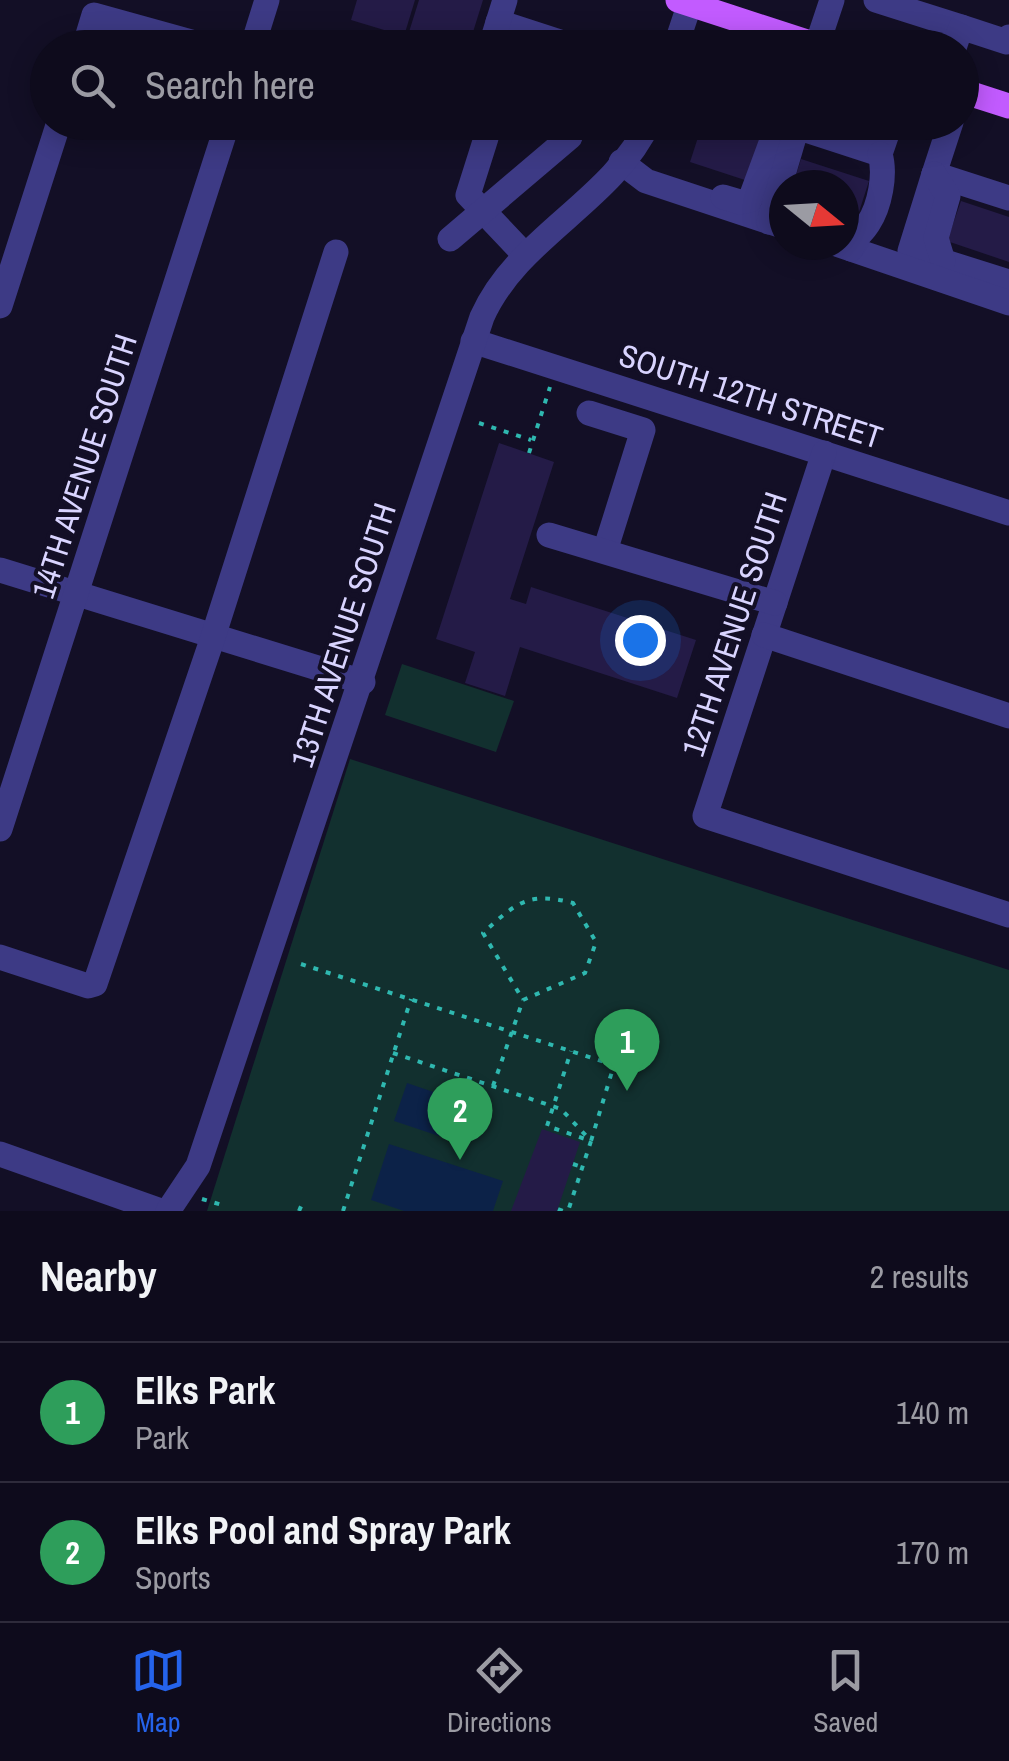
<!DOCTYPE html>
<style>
:root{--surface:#0e0b1c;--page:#1c1929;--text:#f1f3f6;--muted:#9b9ba3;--line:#2e2b3b;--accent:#2563eb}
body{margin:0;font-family:"Archivo Narrow",sans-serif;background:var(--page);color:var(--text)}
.compass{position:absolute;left:769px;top:170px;width:90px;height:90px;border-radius:50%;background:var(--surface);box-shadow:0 5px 25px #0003;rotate:108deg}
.you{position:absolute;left:640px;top:640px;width:35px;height:35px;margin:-25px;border:8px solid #fff;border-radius:50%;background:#1a73e8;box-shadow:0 0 0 15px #1a73e833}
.badge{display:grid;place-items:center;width:65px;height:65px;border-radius:50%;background:var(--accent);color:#fff;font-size:32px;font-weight:700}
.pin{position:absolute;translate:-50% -82px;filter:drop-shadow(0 2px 5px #0008)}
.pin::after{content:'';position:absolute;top:52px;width:35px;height:30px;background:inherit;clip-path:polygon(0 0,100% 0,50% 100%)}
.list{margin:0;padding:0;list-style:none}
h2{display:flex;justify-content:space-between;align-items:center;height:130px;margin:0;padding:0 40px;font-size:42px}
h2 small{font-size:32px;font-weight:400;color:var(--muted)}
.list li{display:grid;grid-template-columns:65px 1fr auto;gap:30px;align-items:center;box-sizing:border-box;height:140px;padding:0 40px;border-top:2px solid var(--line)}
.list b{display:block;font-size:38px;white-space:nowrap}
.list p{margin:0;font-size:32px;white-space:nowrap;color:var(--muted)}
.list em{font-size:32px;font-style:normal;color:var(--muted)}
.icon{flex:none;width:55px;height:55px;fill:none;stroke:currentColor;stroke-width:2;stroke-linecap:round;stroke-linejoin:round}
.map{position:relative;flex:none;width:1009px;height:1211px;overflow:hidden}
.search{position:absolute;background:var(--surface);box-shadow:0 5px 25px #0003;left:30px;right:30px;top:30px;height:110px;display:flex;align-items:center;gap:25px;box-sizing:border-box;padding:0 35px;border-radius:55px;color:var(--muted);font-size:38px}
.sheet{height:410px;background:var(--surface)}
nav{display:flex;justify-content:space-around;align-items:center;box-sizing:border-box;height:140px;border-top:2px solid var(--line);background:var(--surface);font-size:28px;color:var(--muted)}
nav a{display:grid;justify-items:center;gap:5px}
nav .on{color:var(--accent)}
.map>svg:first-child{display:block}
.green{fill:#12302f}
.water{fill:#0c2248}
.building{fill:#241b47}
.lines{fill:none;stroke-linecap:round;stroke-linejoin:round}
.path{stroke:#2fb8b0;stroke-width:4;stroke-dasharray:5 8;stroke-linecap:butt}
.minor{stroke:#3d3a85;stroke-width:25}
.major{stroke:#c25bff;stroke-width:25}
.labels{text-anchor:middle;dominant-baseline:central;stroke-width:8;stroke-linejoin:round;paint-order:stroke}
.street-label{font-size:32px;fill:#d9d4ff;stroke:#130f26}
</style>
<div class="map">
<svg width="1009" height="1211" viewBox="0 0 1009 1211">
<rect width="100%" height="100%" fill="#130f26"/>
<g class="green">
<polygon points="402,664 514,701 496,752 385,715"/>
<polygon points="350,759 1009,970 1009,1211 207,1211"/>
</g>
<g class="water">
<polygon points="407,1083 451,1098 439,1136 394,1121"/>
<polygon points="389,1144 503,1181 493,1211 404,1211 371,1200"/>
</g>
<g class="building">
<polygon points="357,0 415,0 404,36 351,20"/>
<polygon points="419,0 483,0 468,48 404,48"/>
<polygon points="518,122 554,122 551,133"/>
<polygon points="703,122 765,142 751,182 690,162"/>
<polygon points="801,159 869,181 858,215 844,210 844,185 793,185"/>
<polygon points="961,201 1009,217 1009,262 947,241"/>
<polygon points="499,443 554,462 510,599 526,604 531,587 696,640 677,698 520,647 505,696 465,683 475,652 436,639"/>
<polygon points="542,1129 580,1142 557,1211 511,1211"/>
</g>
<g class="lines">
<g class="path">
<polyline points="479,423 531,440"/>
<polyline points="529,453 550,387"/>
<polyline points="301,964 614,1065 591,1141 547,1126 571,1051"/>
<polyline points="393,1053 561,1109 591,1141 568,1211"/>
<path d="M493,1086L523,1000L585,973L596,942L573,903C528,891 516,903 483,933L523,1000"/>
<polyline points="573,1164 582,1167"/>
<polyline points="202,1199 222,1205"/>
<polyline points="558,1209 563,1211"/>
<polyline points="299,1211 302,1204"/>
<polyline points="343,1211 411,999"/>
</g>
<g class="minor">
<polyline points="876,0 961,27"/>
<polyline points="498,22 578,48"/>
<polyline points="817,45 832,0"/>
<polyline points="84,48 94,15 213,48"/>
<polyline points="252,48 267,0"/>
<polyline points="490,48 505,0"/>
<polyline points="675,48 691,0"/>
<polyline points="954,48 961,27 1007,42 1009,37"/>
<polyline points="479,122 486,138 468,195 524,254"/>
<polyline points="951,122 934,174 1009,198"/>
<polyline points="621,162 646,181 782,226"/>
<polyline points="934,174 910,251 1009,282"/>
<polyline points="934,174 948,196 936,238 943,261"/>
<polyline points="723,197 740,202 750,200 771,143 773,122"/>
<polyline points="769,222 797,127 880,154 891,122"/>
<polyline points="450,239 570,137 574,122"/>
<polyline points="839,245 1009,303"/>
<path d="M851,249C856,235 861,235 868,224C880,206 886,174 880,154"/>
<polyline points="0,306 59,122"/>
<polyline points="473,341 1009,513"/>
<polyline points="589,413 643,430 605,551"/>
<polyline points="824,453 705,816 1009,915"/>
<polyline points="549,535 775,603"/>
<polyline points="0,570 363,682"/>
<polyline points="764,635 1009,716"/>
<polyline points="0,829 228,122"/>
<polyline points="0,957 88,986 95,984 213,637 336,252"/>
<polyline points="0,1154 161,1211"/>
<path d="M168,1211L198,1166L482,317C518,236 612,202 649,122"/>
</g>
<g class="major">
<polyline points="678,0 825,48"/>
<polyline points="962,91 1009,106"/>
</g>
</g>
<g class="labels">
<g class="street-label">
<text transform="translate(751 396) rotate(18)">SOUTH 12TH STREET</text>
<text transform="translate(84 466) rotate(-72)">14TH AVENUE SOUTH</text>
<text transform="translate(734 624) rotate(-72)">12TH AVENUE SOUTH</text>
<text transform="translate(343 635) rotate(-72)">13TH AVENUE SOUTH</text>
</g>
</g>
</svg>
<svg class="compass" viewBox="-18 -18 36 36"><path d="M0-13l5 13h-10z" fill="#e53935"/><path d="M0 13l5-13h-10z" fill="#9b9ba3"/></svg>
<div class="you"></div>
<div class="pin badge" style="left:627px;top:1091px;background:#2e9e5b">1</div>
<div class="pin badge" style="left:460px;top:1160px;background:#2e9e5b">2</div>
<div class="search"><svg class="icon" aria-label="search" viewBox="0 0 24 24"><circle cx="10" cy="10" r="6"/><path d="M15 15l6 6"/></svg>Search here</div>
</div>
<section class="sheet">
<h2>Nearby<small>2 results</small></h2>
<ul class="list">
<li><span class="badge" style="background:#2e9e5b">1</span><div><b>Elks Park</b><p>Park</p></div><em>140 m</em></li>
<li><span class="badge" style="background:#2e9e5b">2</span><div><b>Elks Pool and Spray Park</b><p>Sports</p></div><em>170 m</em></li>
</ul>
</section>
<nav>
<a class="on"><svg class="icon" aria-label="map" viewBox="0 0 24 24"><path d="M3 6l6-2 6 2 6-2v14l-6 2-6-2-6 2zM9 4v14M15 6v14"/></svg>Map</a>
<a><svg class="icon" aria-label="directions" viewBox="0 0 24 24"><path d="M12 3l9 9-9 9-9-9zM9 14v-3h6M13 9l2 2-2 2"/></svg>Directions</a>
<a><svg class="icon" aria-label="saved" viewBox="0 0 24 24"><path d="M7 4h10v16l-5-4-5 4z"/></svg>Saved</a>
</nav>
